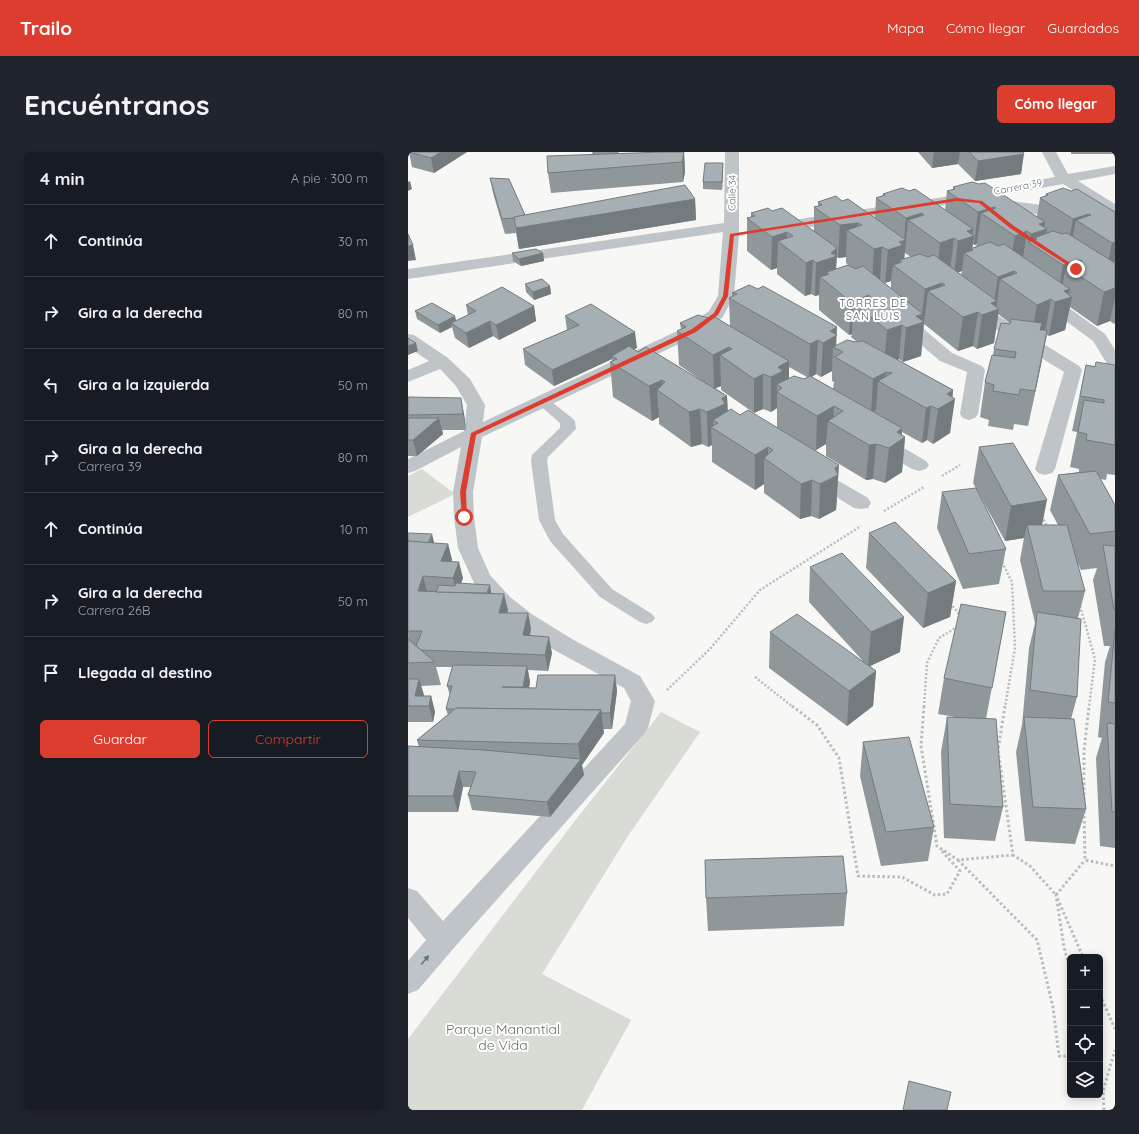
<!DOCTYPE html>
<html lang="es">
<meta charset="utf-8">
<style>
:root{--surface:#171b24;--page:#20242c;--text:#f1f3f6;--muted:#9ea1a6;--line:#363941;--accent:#dd3d2f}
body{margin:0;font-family:Quicksand,sans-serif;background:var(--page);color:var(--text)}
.controls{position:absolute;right:12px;bottom:12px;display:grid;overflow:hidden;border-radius:6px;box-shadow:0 2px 10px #0003}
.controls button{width:36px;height:36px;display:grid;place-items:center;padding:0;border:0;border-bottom:1px solid var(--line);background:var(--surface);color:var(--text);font:20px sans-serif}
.stop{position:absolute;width:12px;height:12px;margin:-9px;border:3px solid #dd3d2f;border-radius:50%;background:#fff}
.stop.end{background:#dd3d2f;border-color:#fff;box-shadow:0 1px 4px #0008}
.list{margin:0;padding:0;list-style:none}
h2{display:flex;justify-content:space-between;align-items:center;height:52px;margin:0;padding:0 16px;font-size:17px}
h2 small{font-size:13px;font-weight:400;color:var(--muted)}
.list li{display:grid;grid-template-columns:26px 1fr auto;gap:12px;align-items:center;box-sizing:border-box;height:72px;padding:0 16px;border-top:1px solid var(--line)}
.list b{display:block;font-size:15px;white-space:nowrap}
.list p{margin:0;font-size:13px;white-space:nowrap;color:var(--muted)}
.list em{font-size:13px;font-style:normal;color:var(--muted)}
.actions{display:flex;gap:8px;padding:12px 16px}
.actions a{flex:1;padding:9px 0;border:1px solid var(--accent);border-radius:6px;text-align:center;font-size:14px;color:var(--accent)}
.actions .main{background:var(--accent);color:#fff}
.icon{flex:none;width:22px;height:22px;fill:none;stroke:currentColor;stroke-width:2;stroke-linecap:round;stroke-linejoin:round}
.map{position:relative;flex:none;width:707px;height:958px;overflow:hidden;border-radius:6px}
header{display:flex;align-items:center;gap:24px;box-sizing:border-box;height:56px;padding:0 20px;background:var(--accent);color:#fff}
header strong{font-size:19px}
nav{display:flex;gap:22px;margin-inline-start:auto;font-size:14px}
.intro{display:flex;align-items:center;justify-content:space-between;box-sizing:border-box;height:96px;padding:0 24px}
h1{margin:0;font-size:28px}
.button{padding:10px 18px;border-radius:6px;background:var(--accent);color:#fff;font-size:14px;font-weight:700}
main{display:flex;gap:24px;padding:0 24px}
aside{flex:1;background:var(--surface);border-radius:6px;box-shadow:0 2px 10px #0003}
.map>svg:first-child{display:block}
.green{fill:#d8dcd4}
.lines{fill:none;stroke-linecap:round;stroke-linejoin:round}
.path-far1{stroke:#b9bdbf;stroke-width:2.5;stroke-dasharray:2 2;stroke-linecap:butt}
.path{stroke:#b9bdbf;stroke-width:3;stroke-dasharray:2.5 2.5;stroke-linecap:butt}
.lane{fill:#bec4c7;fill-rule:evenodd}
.street{fill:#bec4c7;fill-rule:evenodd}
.wall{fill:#8f979b;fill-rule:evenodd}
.shaded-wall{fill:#747b7e}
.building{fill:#a6b0b4;stroke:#747b7e}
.oneway{fill:#64777f}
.route{fill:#dd3d2f}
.labels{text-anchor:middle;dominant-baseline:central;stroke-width:4;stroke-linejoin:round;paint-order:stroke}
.far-street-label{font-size:10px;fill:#64777f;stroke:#fff}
.far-neighbourhood-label{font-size:11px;letter-spacing:1px;fill:#55646a;stroke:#fff}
.near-park-label{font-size:14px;fill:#697762;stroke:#fff}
</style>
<header>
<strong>Trailo</strong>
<nav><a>Mapa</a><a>Cómo llegar</a><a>Guardados</a></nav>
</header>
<div class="intro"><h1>Encuéntranos</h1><a class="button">Cómo llegar</a></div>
<main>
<aside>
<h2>4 min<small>A pie · 300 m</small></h2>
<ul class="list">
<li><svg class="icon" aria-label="ahead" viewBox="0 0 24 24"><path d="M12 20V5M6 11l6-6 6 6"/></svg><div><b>Continúa</b></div><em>30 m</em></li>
<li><svg class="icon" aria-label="right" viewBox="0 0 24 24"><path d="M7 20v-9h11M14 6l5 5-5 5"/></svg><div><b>Gira a la derecha</b></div><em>80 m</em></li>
<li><svg class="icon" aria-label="left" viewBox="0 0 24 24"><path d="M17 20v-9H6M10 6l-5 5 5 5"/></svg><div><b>Gira a la izquierda</b></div><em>50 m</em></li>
<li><svg class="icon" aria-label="right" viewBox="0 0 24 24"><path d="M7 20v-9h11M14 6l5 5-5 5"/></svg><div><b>Gira a la derecha</b><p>Carrera 39</p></div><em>80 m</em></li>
<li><svg class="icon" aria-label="ahead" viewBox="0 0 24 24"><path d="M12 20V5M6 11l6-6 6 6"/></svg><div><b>Continúa</b></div><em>10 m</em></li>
<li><svg class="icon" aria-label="right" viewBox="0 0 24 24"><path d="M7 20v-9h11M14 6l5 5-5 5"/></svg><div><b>Gira a la derecha</b><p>Carrera 26B</p></div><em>50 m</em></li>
<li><svg class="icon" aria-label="arrive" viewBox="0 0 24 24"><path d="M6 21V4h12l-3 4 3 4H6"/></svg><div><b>Llegada al destino</b></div></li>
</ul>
<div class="actions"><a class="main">Guardar</a><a>Compartir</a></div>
</aside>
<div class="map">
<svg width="707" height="958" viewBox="0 0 707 958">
<rect width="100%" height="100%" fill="#f7f7f5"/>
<g class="green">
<polygon points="14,317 47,342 0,365 0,324"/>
<polygon points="253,560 292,580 220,684 134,822 223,868 174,958 0,958 0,887 166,670"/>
</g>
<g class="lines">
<g class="path-far1">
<polyline points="534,324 552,313"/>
<polyline points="476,359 516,335"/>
<polyline points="634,364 640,376"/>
<polyline points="594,410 604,430 607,496 597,555"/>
<polyline points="542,451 553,464"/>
<polyline points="672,454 687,507 681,555"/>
<polyline points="347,525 385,555"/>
<polyline points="259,538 301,498 352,438 453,374"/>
<polyline points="516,555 519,511 531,486 549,475"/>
</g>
<g class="path">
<polyline points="384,554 409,573 431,606 450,724 494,725 527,743 539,742 552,719 532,697"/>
<polyline points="516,554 513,594 529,694 550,708 605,703"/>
<polyline points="597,554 590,598 605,703 622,714 648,743 677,708"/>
<polyline points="676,648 676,599 681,554"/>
<polyline points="676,659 677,708 707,714"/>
<polyline points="550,708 629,788 645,855 651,904 662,904"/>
<polyline points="662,818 656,795 648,743 675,805"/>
<polyline points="692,843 707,877"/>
<polyline points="696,958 695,939 707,898"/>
</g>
<polygon class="lane" points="135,246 140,247 164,266 167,269 168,277 140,305 139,309 147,368 155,382 204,437 244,462 247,466 244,470 238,472 232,470 192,445 142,389 131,368 123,309 124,303 152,276 152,271 128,250 130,247"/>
<g class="street">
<polygon points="317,0 331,0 331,83 326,144 314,166 292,182 74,285 65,340 66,365 70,396 82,423 102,445 125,463 164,487 232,524 247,549 240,576 236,582 45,797 10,838 0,842 0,809 18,788 0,766 0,736 9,739 35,769 217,572 223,549 216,536 148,499 109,475 86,455 66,431 50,396 46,365 45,340 53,295 7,319 0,321 0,307 56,279 59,253 48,234 32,217 0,230 0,218 21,209 0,195 0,182 6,183 40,206 62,227 77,253 75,270 280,174 301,159 310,144 315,80 0,127 0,117 316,71"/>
<polygon points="634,0 648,0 660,22 707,14 707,22 670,29 707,52 707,62 702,61 655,32 549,51 366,81 361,79 358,76 361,73 366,71 549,43 647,25"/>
<path d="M582,47C625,51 667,56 707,72V82L660,67L577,54L575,51L577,48Z"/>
<polygon points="637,141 643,143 697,182 707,198 707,216 701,215 685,189 631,149 629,146 631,143"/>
<polygon points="564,150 570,151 671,214 674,218 647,317 644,321 637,323 630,321 627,317 656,220 558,159 556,155 558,151"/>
<polygon points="492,161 498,162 544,201 574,214 577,218 570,262 567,266 561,268 555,266 552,262 559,220 532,209 486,170 484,166 486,162"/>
<polygon points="470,283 477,285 518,309 521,313 518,317 511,319 504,317 463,293 461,289 463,285"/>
<polygon points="405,316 412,318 460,346 463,351 460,356 453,357 446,356 398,326 395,322 398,318"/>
</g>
</g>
<g class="wall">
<polygon points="1,0 59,0 26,21 4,15"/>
<polygon points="210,0 210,2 276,0 277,20 275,30 143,41 140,21 185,2"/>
<polygon points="510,0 615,0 613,22 567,29 550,12 524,16"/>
<rect x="663" y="0" width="44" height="2"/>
<polygon points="315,11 315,19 314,38 295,37 295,30"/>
<polygon points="82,26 117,63 287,47 288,68 111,97 108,81 97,82 85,41"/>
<path d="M545,35L629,64L632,46L637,44L638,42L707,60V171L706,172L702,169L689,174L662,155L657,178L641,184L639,183L620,274L606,272L605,278L580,274L581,268L572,265L577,230L585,203L586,197L602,171L590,162L586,191L569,197L565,194L550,199L516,172V170L513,204L495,210L491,207L490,208L545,238L542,281L525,292L519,288L514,291L494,280V283L497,285L494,320L477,331L465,327L458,328L418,304V292L408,298L429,348L428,358L411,367L403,364L392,367L356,341V332L347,338L304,310V293L300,295L294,292L283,295L251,272V265L244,269L205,245L202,210L204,209V207L146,234L117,213L115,197L159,178L157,164L229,196L226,197L230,200L293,228L271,213L269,179L273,177L272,171L322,174L321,146L324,145V141L341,133L428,193L449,190L443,185L444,182L441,183L411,158V143L407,144L403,142L397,144L369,122V116L363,118L339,99V66L343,65V61L364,59L406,79V55L410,54V50L434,49L467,66L468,46L475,44V42L537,58L539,39L545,38ZM565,92L566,93L569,92L568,94H569L564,96ZM497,98V101L503,105L496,107ZM429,105L430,106L438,105V111L441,114L428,117ZM554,119L553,123L550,120ZM472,128L477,131L483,129V136ZM381,215L399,225L396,227L381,226ZM424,219V229L426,230L425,237L404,225L408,222L413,225ZM313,234V238L346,261L355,257L363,260L369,256V275L320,259L319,244L307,236Z"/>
<polygon points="104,101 135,101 136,109 113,114 105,109"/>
<polygon points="117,132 142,134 143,142 126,148 118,140"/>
<polygon points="58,153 126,154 128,169 91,188 85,184 61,196 47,186 44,175 32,181 9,167 7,159 48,169 60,163"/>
<polygon points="678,213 687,214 707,213 707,323 699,322 698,328 692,327 707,353 707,696 692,694 688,606 694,586 690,585 697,510 702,494 696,494 685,428 689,416 673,418 669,410 677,439 670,466 669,545 663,567 678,657 667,692 617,689 608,600 614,573 621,496 627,471 612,408 616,386 597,389 565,331 571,295 634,373 650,373 642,358 650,323 671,320 671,317 662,315 669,280 664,279"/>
<polygon points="0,245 56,262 58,278 34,278 35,282 9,304 0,304"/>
<polygon points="534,340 598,397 591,432 555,437 529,376"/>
<polygon points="0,381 26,390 26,391 40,392 44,408 43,410 55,426 53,432 82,433 83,441 100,458 99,461 120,461 123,477 122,483 144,501 140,519 120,518 122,530 121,536 128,536 207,523 209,539 204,577 195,577 196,581 174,613 176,623 142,665 64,658 60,643 63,635 55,635 50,660 0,660 0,594 11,595 9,588 40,563 38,557 42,543 39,534 44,515 28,515 33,533 13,534 16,544 23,544 27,560 25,570 0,570"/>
<polygon points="461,381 548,429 542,465 515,476 458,416"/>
<polygon points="402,415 492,500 462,514 468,519 465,554 439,574 361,516 362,480 455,509 401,450"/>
<polygon points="598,460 578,567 595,655 587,689 536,686 533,600 539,565 547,565 530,562 536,526"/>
<polygon points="455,590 526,675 520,709 473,714 452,624"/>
<polygon points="439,741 436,774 300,779 298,746"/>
</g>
<g class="shaded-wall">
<polygon points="33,0 59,0 26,21 23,6"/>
<polygon points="276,0 277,20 275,30 274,10"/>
<polygon points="526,0 552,0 550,12 524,16"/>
<polygon points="616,2 613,22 567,29 570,9"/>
<polygon points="315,11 315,19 314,38 314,30"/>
<polygon points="2,29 4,37 0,39 0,30"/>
<polygon points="287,47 288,68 111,97 108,76"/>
<polygon points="586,55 584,69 573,61 569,92 566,93 570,60"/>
<polygon points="514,61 512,77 500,68 495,120 494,110 492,108 491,118 485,113 483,129 477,131 480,98 491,90 496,88 498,66"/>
<polygon points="681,62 678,74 668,68 662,98 659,100 665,67"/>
<polygon points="637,70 636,78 639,77 635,100 629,87 626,86 625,93 622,91 623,82 631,72"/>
<polygon points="450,71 449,85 439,78 438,105 430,106 432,73"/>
<polygon points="565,77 564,84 566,84 564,98 562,97 561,105 556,101 554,119 546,122 550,89 559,79"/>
<polygon points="619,79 614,112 601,117 607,84"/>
<polygon points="379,80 379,97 370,89 369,116 363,118 364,85"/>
<polygon points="546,86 542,119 529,124 532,91"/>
<polygon points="707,90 707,120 697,124 704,91"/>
<polygon points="5,93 8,108 0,109 0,94"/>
<polygon points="474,95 472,128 464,130 466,97"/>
<polygon points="429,96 427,137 422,133 422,134 421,122 419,120 419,130 412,125 411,143 407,144 408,111"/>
<polygon points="135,101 136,109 113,114 111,107"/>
<polygon points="405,108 403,142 397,144 398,111"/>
<polygon points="671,108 668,122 658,115 652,145 649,147 655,113"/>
<polygon points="606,119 604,135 592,127 588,158 591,157 586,191 569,197 574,163 583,151 586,150 590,125"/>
<polygon points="534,131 532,148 520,139 516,170 514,170 516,170 513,204 495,210 498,176 508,164 514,162 517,137"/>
<polygon points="142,134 143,142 126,148 125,140"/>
<polygon points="707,136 707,145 702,169 689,174 696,140"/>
<polygon points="662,137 660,146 664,145 657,178 641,184 647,150 656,139"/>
<polygon points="461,143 460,163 445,151 444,182 441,183 443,150"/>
<polygon points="643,147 637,181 623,186 629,153"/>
<polygon points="126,154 128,169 91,188 88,173"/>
<polygon points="570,160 565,194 550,199 555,165"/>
<polygon points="47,164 49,172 43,171 44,175 32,181 30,173"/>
<polygon points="82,169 85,184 61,196 58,181"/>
<polygon points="494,173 491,207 476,213 479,178"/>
<polygon points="429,175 428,197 425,195 424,219 413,225 415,191 422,179"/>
<polygon points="639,178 633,213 620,274 627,239"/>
<polygon points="227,180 229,196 207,206 204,204 204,207 146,234 144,218"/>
<polygon points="410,188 408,222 401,226 402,192"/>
<polygon points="8,191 10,199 0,203 0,194"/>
<polygon points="321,195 321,210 312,203 313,234 306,237 305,203"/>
<polygon points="381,209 381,244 374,236 369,232 369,256 363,260 363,225 370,215"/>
<polygon points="478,220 477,233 470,229 468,258 463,261 465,227"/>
<polygon points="355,222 355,257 346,261 346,227"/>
<polygon points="254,228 255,242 249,238 251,265 244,269 241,234"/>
<polygon points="545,238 544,248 547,247 542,281 525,292 530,257 539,242"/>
<polygon points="319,244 320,278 305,268 305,277 303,275 304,293 300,295 299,260 314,246"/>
<polygon points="53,246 56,262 58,278 55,262"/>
<polygon points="426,254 425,272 420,269 418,292 408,298 409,264"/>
<polygon points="523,254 519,288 514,291 518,256"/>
<polygon points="292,257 294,292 283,295 281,260"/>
<polygon points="31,266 35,282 9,304 5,288"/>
<polygon points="494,276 493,288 497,285 494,320 477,331 481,296 489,280"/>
<polygon points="468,292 465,327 458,328 461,293"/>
<polygon points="360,295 360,309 356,306 356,332 347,338 347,303"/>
<polygon points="431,313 428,358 411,367 412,332 427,316"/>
<polygon points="404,328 403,364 392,367 393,332"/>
<polygon points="639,348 632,384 619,373 616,386 597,389 603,354"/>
<polygon points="24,382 26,390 20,406 18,398"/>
<polygon points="40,392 44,408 37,425 33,409"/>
<polygon points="51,410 55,426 49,442 45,426"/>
<polygon points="15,424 19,440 10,439"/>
<polygon points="548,429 542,465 515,476 520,441"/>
<polygon points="82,433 83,441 77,449"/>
<polygon points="96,442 100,458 95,477 91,461"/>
<polygon points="120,461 123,477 118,499 115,483"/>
<polygon points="496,465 492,500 460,515 463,480"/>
<polygon points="141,485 144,501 140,519 137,503"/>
<polygon points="119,514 122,530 118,551 115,535"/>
<polygon points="468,519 465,554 439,574 441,539"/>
<polygon points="207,523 209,539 204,577 202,561"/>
<polygon points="11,527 16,543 14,554 7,544"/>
<polygon points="23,544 27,560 25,570 21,554"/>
<polygon points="193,558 196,581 174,613 176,623 142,665 139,650 172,608 170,592"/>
<polygon points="51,619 55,635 50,660 45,644"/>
</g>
<g class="building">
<polygon points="1,0 33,0 23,6"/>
<rect x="185" y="0" width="25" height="2"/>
<polygon points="256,0 276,0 274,10 140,21 139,4"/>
<polygon points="561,0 615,0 616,2 570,9"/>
<polygon points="297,11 315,11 314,30 295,30"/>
<polygon points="82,26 101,27 117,63 106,65 106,66 94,67"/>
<polygon points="564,30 571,32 577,31 637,70 631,72 639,77 623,82 619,79 607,84 573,61 588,56 586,55 570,60 539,39 547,37 545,35"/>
<polygon points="277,33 287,47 108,76 106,65"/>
<polygon points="494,36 501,39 507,37 565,77 559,79 566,84 550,89 546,86 532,91 500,68 516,63 514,61 498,66 468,46 477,43 475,42"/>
<polygon points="655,36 663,39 669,37 707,60 707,90 704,91 668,68 683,63 681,62 665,67 632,46 640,43 638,42"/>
<polygon points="428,44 434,49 440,47 498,88 491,90 495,93 480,98 474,95 466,97 439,78 454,73 450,71 432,73 406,55 414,53 410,50"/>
<polygon points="360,56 364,59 374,56 429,96 423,101 429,104 408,111 405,108 398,111 370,89 385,84 379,80 364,85 339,66 347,64 343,61"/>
<polygon points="645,79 654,82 659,81 707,111 707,136 696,140 658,115 674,109 671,108 655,113 620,90 629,87 626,86"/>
<polygon points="0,82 5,93 0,94"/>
<polygon points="582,90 590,94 596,92 662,137 656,139 664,145 647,150 643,147 629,153 592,127 609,121 606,119 590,125 556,101 565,98 562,97"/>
<polygon points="128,97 135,101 111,107 104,101"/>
<polygon points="512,102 520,105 526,103 589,149 583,151 591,157 574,163 570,160 555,165 520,139 537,133 534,131 517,137 485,113 494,110 492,108"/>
<polygon points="440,113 448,117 455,114 515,162 508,164 516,170 498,176 494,173 479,178 445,151 463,145 461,143 443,150 412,125 421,122 419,120"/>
<polygon points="134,127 142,134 125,140 117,132"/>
<polygon points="341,133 350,137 355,134 429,175 422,179 429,183 415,191 410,188 402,192 321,146 329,142 324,141"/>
<polygon points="94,135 126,154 88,173 82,169 58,181 43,171 68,159 58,153"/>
<polygon points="24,151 47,164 30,173 7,159"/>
<polygon points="183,152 227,180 144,218 115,197 171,173 157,164"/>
<polygon points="290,163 300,166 305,164 381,209 370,215 375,219 363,225 355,222 346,227 312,203 324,197 321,195 305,203 269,179 278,175 272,171"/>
<polygon points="603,167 634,171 632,178 639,178 627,239 612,237 611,243 585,239 586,233 577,230 584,203 607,206 608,200 586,197 593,171 602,172"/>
<polygon points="0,186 8,191 0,194"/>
<polygon points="439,188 448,190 455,189 545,238 539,242 547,247 530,257 523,254 518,256 470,229 484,221 478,220 465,227 427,205 435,200 425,195"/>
<polygon points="221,194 230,200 238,195 319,244 314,246 317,252 299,260 292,257 281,260 249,238 257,230 254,228 241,234 202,210 209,207 204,204"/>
<polygon points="688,210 707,213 707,293 678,288 679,282 670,280 676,248 696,251 696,248 672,244 678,213 687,215"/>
<polygon points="386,224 396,227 402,224 494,276 489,280 497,285 481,296 468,292 461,293 420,269 435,259 426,254 409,264 369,240 374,236 369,232"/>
<polygon points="0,245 53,246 55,262 0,263"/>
<polygon points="323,257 332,263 340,258 431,313 427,316 430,323 412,332 404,328 393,332 356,306 365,298 360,295 347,303 303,275 310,271 305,268"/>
<polygon points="0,266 31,266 5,288 0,288"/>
<polygon points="605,291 639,348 603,354 571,295"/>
<polygon points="688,319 707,353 707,379 682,382 650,323"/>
<polygon points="568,336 598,397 561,402 534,340"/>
<polygon points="487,370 548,429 520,441 461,381"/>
<polygon points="619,373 659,373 677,439 635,439"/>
<polygon points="0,381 24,382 20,391 0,389"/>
<polygon points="0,389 40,392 33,409 51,410 45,426 15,424 10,439 96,442 91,461 120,461 115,483 141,485 137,503 13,498 8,494 14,479 0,479"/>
<polygon points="695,393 707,394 707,458 706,458"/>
<polygon points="434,401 496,465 463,480 402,415"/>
<polygon points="48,431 82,433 79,441 28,440 31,433 47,434"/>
<polygon points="553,452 598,460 584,536 536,526"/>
<polygon points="629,460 673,467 669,545 622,538"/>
<polygon points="389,462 468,519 441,539 362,480"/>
<polygon points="707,478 707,551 700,550"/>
<polygon points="0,487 27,510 0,511"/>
<polygon points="45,513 119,514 115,535 94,535 128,536 130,523 207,523 202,561 193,561 193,558 48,556 47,557 38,557 44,534 39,534"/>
<polygon points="0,527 11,527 7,544 23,544 21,554 0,554"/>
<polygon points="48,556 193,558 170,592 9,588"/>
<polygon points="539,565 588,567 595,655 542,652"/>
<polygon points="616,565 666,567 678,657 625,655"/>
<polygon points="699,571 707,572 707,660 704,660"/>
<polygon points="501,585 526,675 478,680 455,590"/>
<polygon points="0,594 75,598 173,607 139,650 60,643 68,620 51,619 45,644 0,644"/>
<polygon points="435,704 439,741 298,746 297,708"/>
<polygon points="501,929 543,940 539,958 495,958"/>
</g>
<defs><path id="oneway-solid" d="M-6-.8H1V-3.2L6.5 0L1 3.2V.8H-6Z"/></defs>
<use class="oneway" href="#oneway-solid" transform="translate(17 808) rotate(-50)"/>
<polygon class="route" points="549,46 574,49 606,74 671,117 667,118 602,76 571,51 549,49 326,84 320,144 310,163 288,180 68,283 58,340 59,365 54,366 52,340 63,281 284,177 306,161 315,144 322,82"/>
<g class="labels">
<g class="far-street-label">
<text transform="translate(610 35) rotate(-11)">Carrera 39</text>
<text transform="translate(324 41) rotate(-89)">Calle 34</text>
</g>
<g class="far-neighbourhood-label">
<text x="465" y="151">TORRES DE<tspan x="465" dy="13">SAN LUIS</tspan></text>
</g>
<g class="near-park-label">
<text x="95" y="877">Parque Manantial<tspan x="95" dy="16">de Vida</tspan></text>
</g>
</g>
</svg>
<div class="controls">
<button>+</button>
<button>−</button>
<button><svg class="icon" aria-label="locate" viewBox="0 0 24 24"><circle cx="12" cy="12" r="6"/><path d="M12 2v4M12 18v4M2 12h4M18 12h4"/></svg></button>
<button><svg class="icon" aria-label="layers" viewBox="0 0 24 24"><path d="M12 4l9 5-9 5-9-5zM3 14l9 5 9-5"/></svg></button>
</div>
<div class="stop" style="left:56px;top:365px"></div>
<div class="stop end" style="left:668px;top:117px"></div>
</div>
</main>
